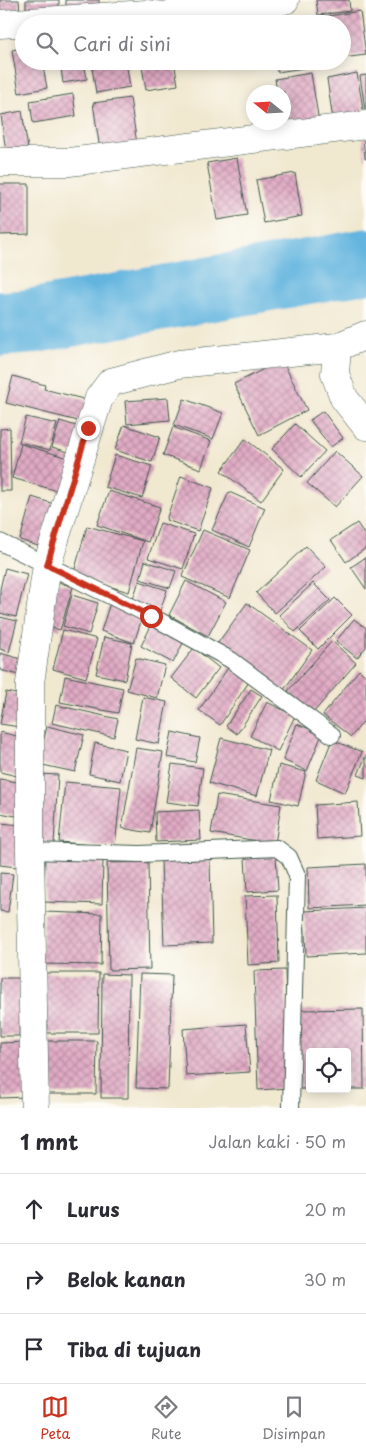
<!DOCTYPE html>
<html lang="id">
<meta charset="utf-8">
<style>
:root{--surface:#fff;--page:#f7f7f7;--text:#2b2b33;--muted:#7c7c81;--line:#e1e1e2;--accent:#c8321e}
body{margin:0;font-family:"Playpen Sans",sans-serif;background:var(--page);color:var(--text)}
.controls{position:absolute;right:15px;bottom:15px;display:grid;overflow:hidden;border-radius:5px;box-shadow:0 2px 12px #0003}
.controls button{width:45px;height:45px;display:grid;place-items:center;padding:0;border:0;border-bottom:1px solid var(--line);background:var(--surface);color:var(--text);font:25px sans-serif}
.compass{position:absolute;left:246px;top:85px;width:45px;height:45px;border-radius:50%;background:var(--surface);box-shadow:0 2px 12px #0003;rotate:288deg}
.stop{position:absolute;width:15px;height:15px;margin:-11px;border:4px solid #c8321e;border-radius:50%;background:#fff}
.stop.end{background:#c8321e;border-color:#fff;box-shadow:0 1px 5px #0008}
.list{margin:0;padding:0;list-style:none}
h2{display:flex;justify-content:space-between;align-items:center;height:65px;margin:0;padding:0 20px;font-size:21px}
h2 small{font-size:16px;font-weight:400;color:var(--muted)}
.list li{display:grid;grid-template-columns:32px 1fr auto;gap:15px;align-items:center;box-sizing:border-box;height:70px;padding:0 20px;border-top:1px solid var(--line)}
.list b{display:block;font-size:19px;white-space:nowrap}
.list em{font-size:16px;font-style:normal;color:var(--muted)}
.icon{flex:none;width:28px;height:28px;fill:none;stroke:currentColor;stroke-width:2;stroke-linecap:round;stroke-linejoin:round}
.map{position:relative;flex:none;width:366px;height:1108px;overflow:hidden}
.search{position:absolute;background:var(--surface);box-shadow:0 2px 12px #0003;left:15px;right:15px;top:15px;height:55px;display:flex;align-items:center;gap:12px;box-sizing:border-box;padding:0 18px;border-radius:28px;color:var(--muted);font-size:19px}
.sheet{height:275px;background:var(--surface)}
nav{display:flex;justify-content:space-around;align-items:center;box-sizing:border-box;height:70px;border-top:1px solid var(--line);background:var(--surface);font-size:14px;color:var(--muted)}
nav a{display:grid;justify-items:center;gap:2px}
nav .on{color:var(--accent)}
.map>svg:first-child{display:block}
.lines{fill:none;stroke-linecap:round;stroke-linejoin:round}
.river{stroke:#64b5df;stroke-width:65}
.building{fill:url(#building-cross-hatch)}
.lane-casing{stroke:#3e574b;stroke-width:18}
.street-casing{stroke:#3e574b;stroke-width:29}
.lane{stroke:#fff;stroke-width:16}
.street{stroke:#fff;stroke-width:28}
.route{stroke:#c8321e;stroke-width:6}
</style>
<div class="map">
<svg width="366" height="1108" viewBox="0 0 366 1108">
<defs>
<pattern id="building-cross-hatch" width="8" height="8" patternUnits="userSpaceOnUse" patternTransform="scale(1.25)"><rect width="8" height="8" fill="#e1abc5"/><path d="M0 0l8 8M0 8l8-8" fill="none" stroke="#b68ca1"/></pattern>
</defs>
<rect width="100%" height="100%" fill="#fdfcf7"/>
<filter id="ink" filterUnits="userSpaceOnUse"><feTurbulence type="fractalNoise" baseFrequency=".02" numOctaves="2"/><feDisplacementMap in="SourceGraphic" scale="10" xChannelSelector="R" yChannelSelector="G"/><feConvolveMatrix kernelMatrix="1 2 1 2 8 2 1 2 1" color-interpolation-filters="sRGB"/></filter>
<filter id="wash" filterUnits="userSpaceOnUse"><feTurbulence type="fractalNoise" baseFrequency=".0096" numOctaves="4" result="noise"/><feDisplacementMap in="SourceGraphic" scale="20" xChannelSelector="R" yChannelSelector="G"/><feGaussianBlur stdDeviation="1.12" result="paint"/><feColorMatrix in="noise" values="0 0 0 0 0 0 0 0 0 0 0 0 0 0 0 0 0 1.4 0 .05"/><feComposite in="paint" operator="in"/></filter>
<g filter="url(#wash)">
<rect width="100%" height="100%" fill="#f1e8d0"/>
<g class="lines">
<polyline class="river" points="0,324 27,322 366,261"/>
</g>
<g id="blocks">
<g class="building">
<polygon points="0,0 19,0 20,13 0,13"/>
<rect x="26" y="0" width="33" height="15"/>
<rect x="66" y="0" width="33" height="15"/>
<polygon points="316,0 349,0 350,11 318,15"/>
<polygon points="360,11 366,55 342,58 342,24 317,24 316,18"/>
<polygon points="24,48 24,61 42,61 47,88 19,93 12,50"/>
<polygon points="60,61 84,61 87,79 63,83"/>
<polygon points="91,61 126,61 130,87 96,93"/>
<polygon points="141,61 174,61 178,85 146,90"/>
<polygon points="276,61 303,61 304,68 277,72"/>
<polygon points="311,73 319,122 284,122 284,92 277,92 275,79"/>
<polygon points="357,73 364,115 333,120 327,79"/>
<polygon points="366,75 366,109 365,109 360,76"/>
<polygon points="73,94 76,116 33,123 30,101"/>
<polygon points="130,98 137,144 100,150 93,103"/>
<polygon points="22,111 28,149 6,152 1,115"/>
<polygon points="363,138 366,138 366,159 365,159"/>
<polygon points="237,158 247,215 217,220 207,163"/>
<polygon points="295,173 302,216 264,223 256,180"/>
<polygon points="0,184 29,184 29,234 0,235"/>
<polygon points="282,360 307,410 259,435 234,384"/>
<polygon points="13,376 45,385 44,389 95,402 90,424 6,403"/>
<polygon points="168,398 170,420 127,424 125,401"/>
<polygon points="184,399 223,413 213,439 174,425"/>
<polygon points="323,411 343,438 331,447 310,420"/>
<polygon points="26,417 57,424 50,450 19,442"/>
<polygon points="60,421 86,429 78,455 52,447"/>
<polygon points="295,424 325,451 301,477 272,449"/>
<polygon points="124,425 160,437 152,462 115,450"/>
<polygon points="173,427 211,441 201,469 163,455"/>
<polygon points="10,428 11,491 0,491 0,429"/>
<polygon points="245,439 284,469 261,501 221,471"/>
<polygon points="21,444 75,460 65,493 12,478"/>
<polygon points="335,451 363,476 335,507 307,483"/>
<polygon points="115,455 152,466 142,498 105,487"/>
<polygon points="181,476 213,488 198,531 166,520"/>
<polygon points="109,491 160,507 148,542 97,525"/>
<polygon points="229,492 265,508 249,547 212,530"/>
<polygon points="32,497 54,504 41,547 20,540"/>
<polygon points="160,523 194,534 183,569 148,558"/>
<polygon points="357,523 366,537 366,548 346,562 331,540"/>
<polygon points="87,526 143,541 129,592 73,576"/>
<polygon points="203,530 250,550 230,598 182,577"/>
<polygon points="306,546 326,567 275,613 256,593"/>
<polygon points="366,557 366,589 351,567"/>
<polygon points="145,561 176,571 170,588 140,579"/>
<polygon points="5,568 27,574 16,617 0,613 0,589"/>
<polygon points="52,580 73,587 60,630 40,624"/>
<polygon points="139,581 167,590 159,614 131,605"/>
<polygon points="186,581 226,602 208,636 169,615"/>
<polygon points="313,583 330,600 295,632 279,615"/>
<polygon points="72,595 98,603 89,634 63,626"/>
<polygon points="335,598 352,615 318,649 300,631"/>
<polygon points="110,603 143,615 134,643 101,631"/>
<polygon points="247,603 312,650 283,691 217,644"/>
<polygon points="0,617 17,621 9,652 0,649"/>
<polygon points="354,619 366,628 366,647 357,658 336,641"/>
<polygon points="153,622 185,639 173,663 141,646"/>
<polygon points="63,630 97,639 86,678 53,669"/>
<polygon points="104,637 132,643 125,680 96,674"/>
<polygon points="332,641 356,663 313,713 288,691"/>
<polygon points="194,648 219,668 196,698 171,678"/>
<polygon points="0,653 32,662 27,677 0,670"/>
<polygon points="136,658 165,665 157,698 127,690"/>
<polygon points="230,665 251,679 220,725 199,710"/>
<polygon points="359,670 366,676 366,718 351,737 323,715"/>
<polygon points="65,676 123,688 118,713 60,702"/>
<polygon points="251,689 262,696 237,734 226,726"/>
<polygon points="6,692 27,696 20,727 0,724"/>
<polygon points="143,697 167,702 159,744 135,739"/>
<polygon points="267,702 295,716 278,751 250,736"/>
<polygon points="56,705 118,719 114,737 52,723"/>
<polygon points="297,724 322,734 307,771 283,760"/>
<polygon points="47,726 84,735 75,772 38,764"/>
<polygon points="0,732 25,738 17,776 0,772"/>
<polygon points="172,732 200,738 195,762 167,757"/>
<polygon points="221,738 269,750 257,796 209,783"/>
<polygon points="332,740 362,752 345,793 316,780"/>
<polygon points="95,743 126,750 120,781 89,774"/>
<polygon points="136,748 163,752 150,833 122,828"/>
<polygon points="366,755 366,778 358,775"/>
<polygon points="172,764 203,768 198,806 166,802"/>
<polygon points="279,765 306,772 298,806 271,800"/>
<polygon points="39,774 58,775 54,844 35,843"/>
<polygon points="0,779 28,784 21,817 0,813"/>
<polygon points="65,782 121,787 115,847 59,842"/>
<polygon points="217,795 281,805 275,844 211,833"/>
<polygon points="358,802 360,836 317,839 315,805"/>
<polygon points="199,810 201,840 156,842 155,812"/>
<polygon points="0,823 21,825 17,867 0,865"/>
<polygon points="276,856 278,890 247,892 245,858"/>
<polygon points="45,857 103,858 102,904 44,902"/>
<polygon points="210,859 212,943 164,945 161,861"/>
<polygon points="148,862 150,969 109,970 107,863"/>
<polygon points="366,864 366,905 309,908 308,867"/>
<polygon points="0,873 13,874 8,912 0,911"/>
<polygon points="277,895 279,963 248,965 245,896"/>
<polygon points="366,908 366,953 306,956 304,911"/>
<polygon points="44,912 102,914 101,965 42,964"/>
<polygon points="285,970 289,1088 258,1090 254,971"/>
<polygon points="37,973 99,973 98,1033 37,1033"/>
<polygon points="102,974 129,975 128,1098 101,1098"/>
<polygon points="140,974 172,975 168,1089 136,1088"/>
<polygon points="0,978 20,978 19,1036 0,1036"/>
<polygon points="363,1009 364,1089 347,1089 347,1052 310,1052 310,1089 299,1089 299,1010"/>
<polygon points="246,1024 250,1072 186,1076 183,1029"/>
<polygon points="38,1041 97,1041 96,1094 37,1094"/>
<polygon points="25,1042 26,1097 0,1098 0,1043"/>
</g>
</g>
</g>
<g filter="url(#ink)">
<use href="#blocks" fill-opacity="0" stroke="#3e574b" stroke-width="1"/>
<g class="lines">
<defs>
<g id="lane">
<polyline points="0,542 151,616 231,660 332,735"/>
<polyline points="30,851 140,854 277,848 289,857 297,875 291,1108"/>
</g>
<g id="street">
<polyline points="0,24 146,14 162,16 264,5 285,0"/>
<polyline points="0,162 69,162 366,125"/>
<polyline points="337,347 335,374 344,398 366,426"/>
<polyline points="35,1108 30,851 30,683 47,565 99,398 111,382 179,364 337,347 366,335"/>
</g>
</defs>
<use href="#lane" class="lane-casing"/>
<use href="#street" class="street-casing"/>
<use href="#lane" class="lane"/>
<use href="#street" class="street"/>
</g>
</g>
<g class="lines" filter="url(#ink)">
<polyline class="route" points="88,428 47,565 151,616"/>
</g>
</svg>
<div class="controls">
<button><svg class="icon" aria-label="locate" viewBox="0 0 24 24"><circle cx="12" cy="12" r="6"/><path d="M12 2v4M12 18v4M2 12h4M18 12h4"/></svg></button>
</div>
<svg class="compass" viewBox="-18 -18 36 36"><path d="M0-13l5 13h-10z" fill="#e53935"/><path d="M0 13l5-13h-10z" fill="#7c7c81"/></svg>
<div class="stop" style="left:151px;top:616px"></div>
<div class="stop end" style="left:88px;top:428px"></div>
<div class="search"><svg class="icon" aria-label="search" viewBox="0 0 24 24"><circle cx="10" cy="10" r="6"/><path d="M15 15l6 6"/></svg>Cari di sini</div>
</div>
<section class="sheet">
<h2>1 mnt<small>Jalan kaki · 50 m</small></h2>
<ul class="list">
<li><svg class="icon" aria-label="ahead" viewBox="0 0 24 24"><path d="M12 20V5M6 11l6-6 6 6"/></svg><div><b>Lurus</b></div><em>20 m</em></li>
<li><svg class="icon" aria-label="right" viewBox="0 0 24 24"><path d="M7 20v-9h11M14 6l5 5-5 5"/></svg><div><b>Belok kanan</b></div><em>30 m</em></li>
<li><svg class="icon" aria-label="arrive" viewBox="0 0 24 24"><path d="M6 21V4h12l-3 4 3 4H6"/></svg><div><b>Tiba di tujuan</b></div></li>
</ul>
</section>
<nav>
<a class="on"><svg class="icon" aria-label="map" viewBox="0 0 24 24"><path d="M3 6l6-2 6 2 6-2v14l-6 2-6-2-6 2zM9 4v14M15 6v14"/></svg>Peta</a>
<a><svg class="icon" aria-label="directions" viewBox="0 0 24 24"><path d="M12 3l9 9-9 9-9-9zM9 14v-3h6M13 9l2 2-2 2"/></svg>Rute</a>
<a><svg class="icon" aria-label="saved" viewBox="0 0 24 24"><path d="M7 4h10v16l-5-4-5 4z"/></svg>Disimpan</a>
</nav>
